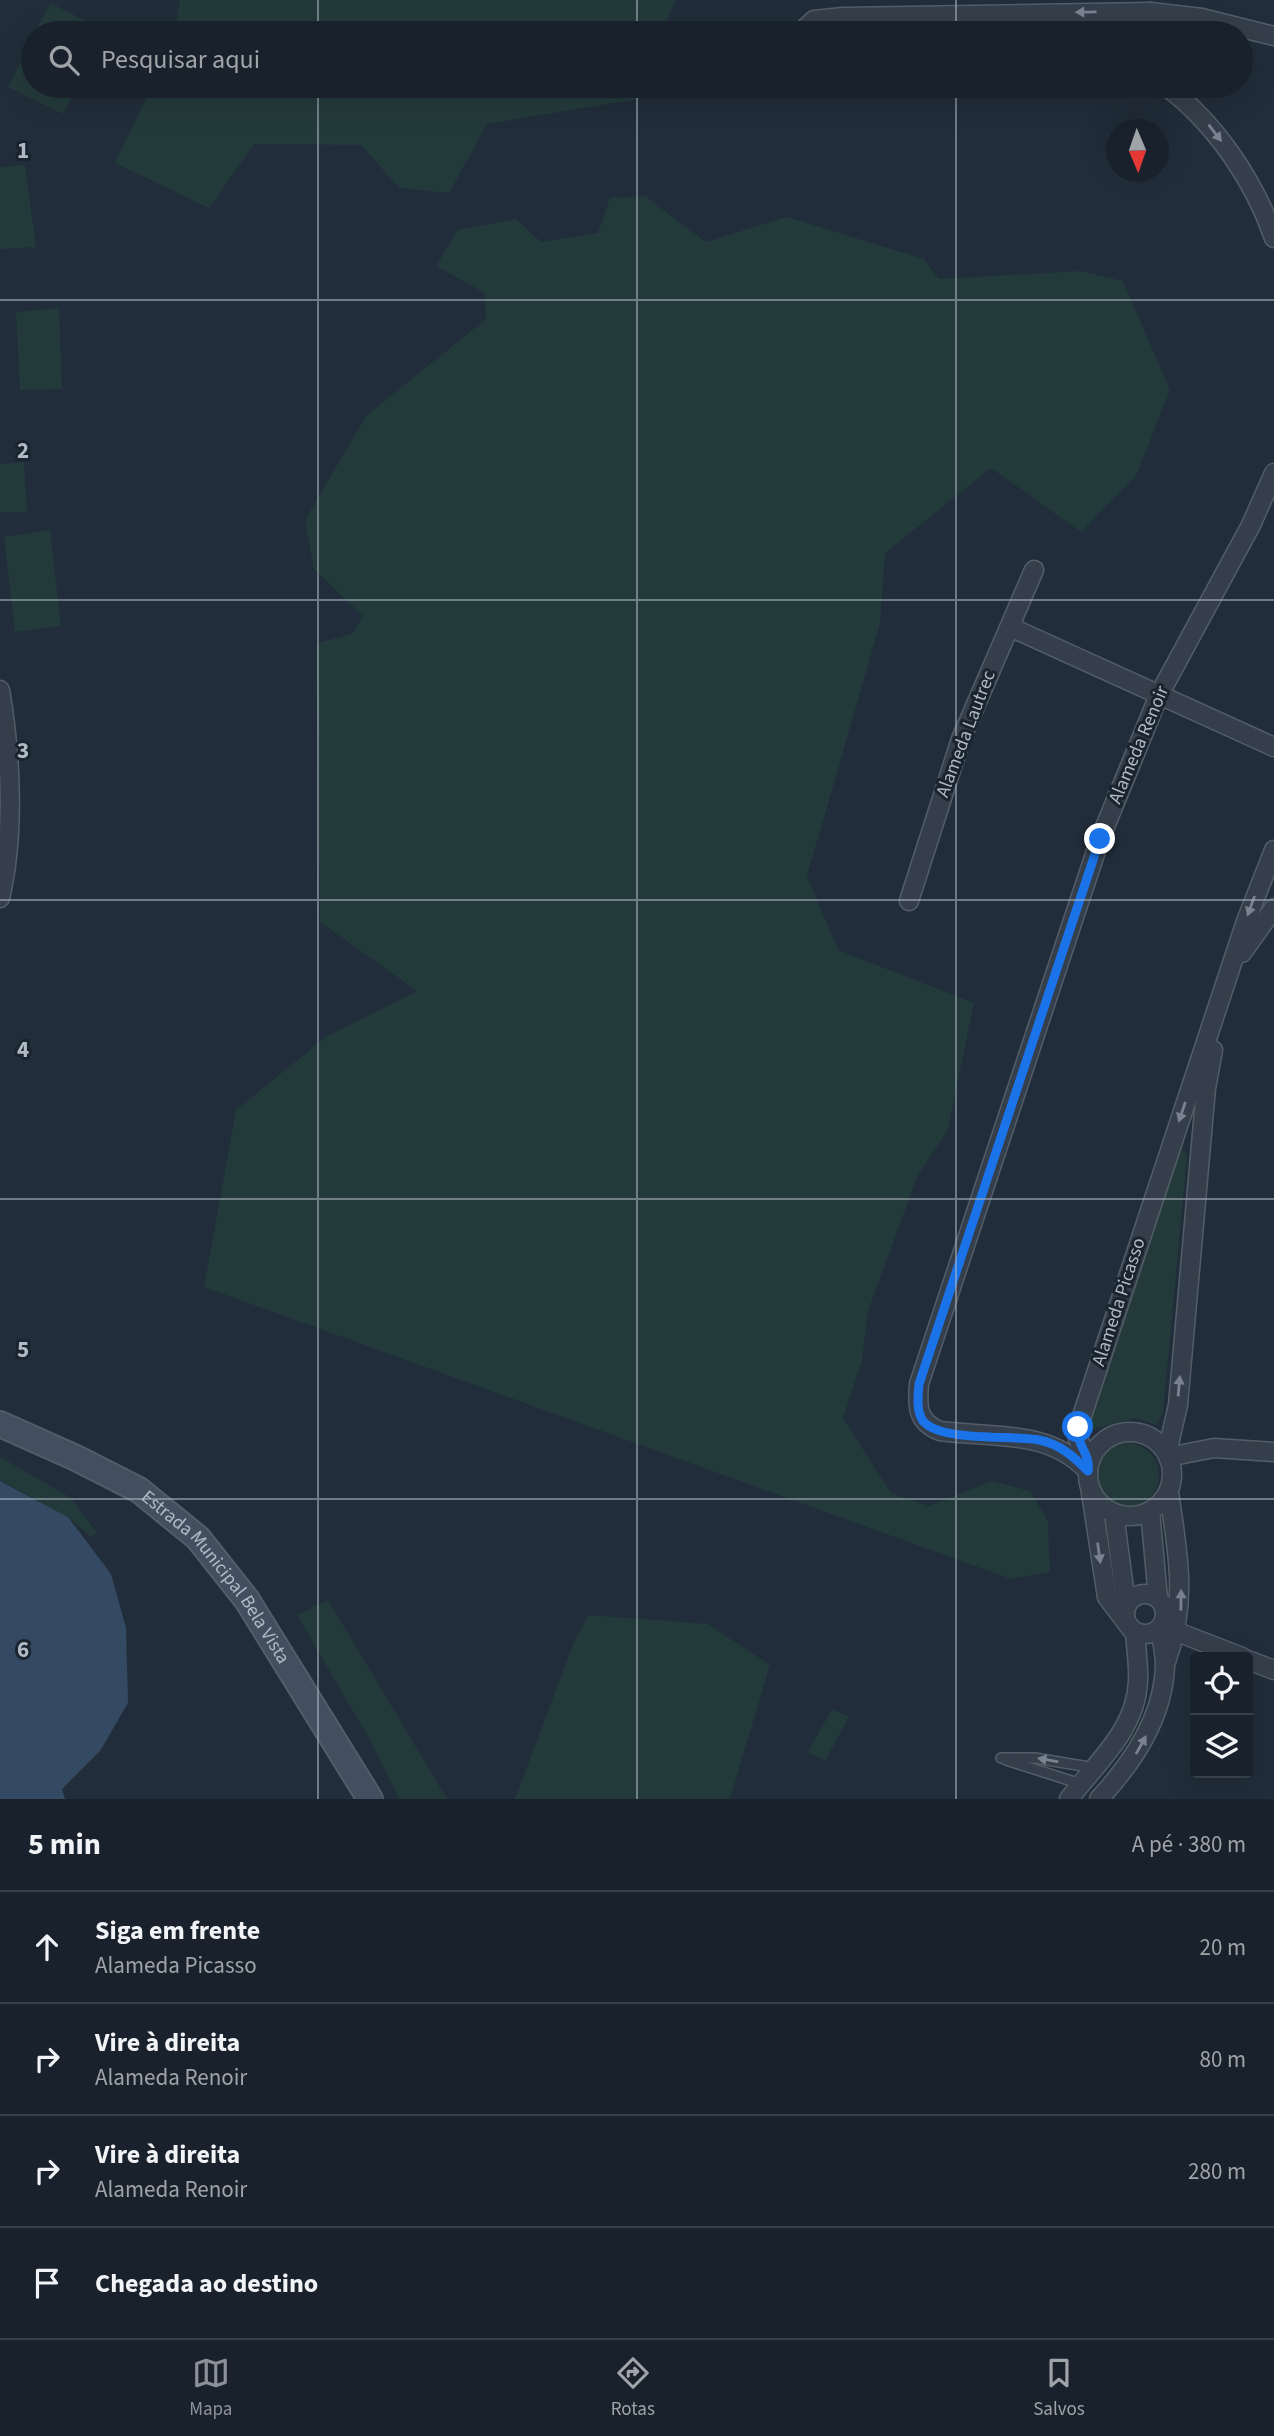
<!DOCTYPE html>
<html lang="pt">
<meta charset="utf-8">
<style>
:root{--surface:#19222c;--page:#222a34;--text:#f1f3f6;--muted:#9fa4a9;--line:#373f48;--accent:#8c9099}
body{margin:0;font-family:"Source Sans 3",sans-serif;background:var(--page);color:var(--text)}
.controls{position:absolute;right:21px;bottom:21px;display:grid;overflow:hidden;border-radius:7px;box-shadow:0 7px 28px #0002}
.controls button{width:63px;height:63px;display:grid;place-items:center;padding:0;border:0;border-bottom:2px solid var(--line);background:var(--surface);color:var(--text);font:35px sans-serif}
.compass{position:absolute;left:1106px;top:119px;width:63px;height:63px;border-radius:50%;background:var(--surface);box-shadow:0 7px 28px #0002;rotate:178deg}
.stop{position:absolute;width:21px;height:21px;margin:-16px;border:5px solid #1a73e8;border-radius:50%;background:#fff}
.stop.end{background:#1a73e8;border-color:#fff;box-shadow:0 2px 7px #0008}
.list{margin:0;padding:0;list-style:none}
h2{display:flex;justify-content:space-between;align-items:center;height:91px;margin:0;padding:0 28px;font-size:30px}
h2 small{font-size:23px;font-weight:400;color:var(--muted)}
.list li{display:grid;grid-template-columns:46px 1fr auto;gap:21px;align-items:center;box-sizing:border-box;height:112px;padding:0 28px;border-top:2px solid var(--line)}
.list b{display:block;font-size:26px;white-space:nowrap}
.list p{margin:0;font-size:23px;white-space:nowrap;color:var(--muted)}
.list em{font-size:23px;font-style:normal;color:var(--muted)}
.icon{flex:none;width:38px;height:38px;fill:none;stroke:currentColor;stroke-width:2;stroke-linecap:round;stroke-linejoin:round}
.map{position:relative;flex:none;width:1274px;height:1799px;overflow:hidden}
.search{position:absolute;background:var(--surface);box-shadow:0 7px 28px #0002;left:21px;right:21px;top:21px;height:77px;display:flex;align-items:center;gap:18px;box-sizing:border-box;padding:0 24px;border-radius:38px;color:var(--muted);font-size:26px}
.sheet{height:539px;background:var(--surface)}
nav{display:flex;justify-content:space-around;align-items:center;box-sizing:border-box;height:98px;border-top:2px solid var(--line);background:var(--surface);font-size:19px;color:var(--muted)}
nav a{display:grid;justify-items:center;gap:4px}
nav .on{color:var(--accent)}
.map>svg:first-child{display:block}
.green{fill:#233a3b}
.water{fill:#344a62}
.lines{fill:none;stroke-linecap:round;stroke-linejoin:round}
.lane-casing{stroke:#535d68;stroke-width:12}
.street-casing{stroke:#535d68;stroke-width:21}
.secondary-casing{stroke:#535d68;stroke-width:28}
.lane{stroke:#353f4b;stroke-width:9}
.street{stroke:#353f4b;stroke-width:18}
.secondary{stroke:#434f5e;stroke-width:24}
.oneway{fill:#79838f}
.route{stroke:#1a73e8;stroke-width:9}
.grid{fill:none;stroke:#b0bac7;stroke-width:2;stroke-opacity:0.55}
.labels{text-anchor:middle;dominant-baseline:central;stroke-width:6;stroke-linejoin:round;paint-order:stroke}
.street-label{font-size:19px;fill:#b0bac7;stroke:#1a242f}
.grid-label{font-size:23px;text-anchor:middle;font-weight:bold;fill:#b0bac7;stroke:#1a242f;stroke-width:6;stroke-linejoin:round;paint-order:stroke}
</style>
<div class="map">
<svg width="1274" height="1799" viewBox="0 0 1274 1799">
<rect width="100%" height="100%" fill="#212d3a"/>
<g class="green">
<polygon points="180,0 675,0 663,33 175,33"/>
<polygon points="50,3 102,29 100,33 35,33"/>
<polygon points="33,37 33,86 77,86 63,114 8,87"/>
<polygon points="152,86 644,86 639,99 487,124 449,193 399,188 361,145 254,144 209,208 115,163"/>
<polygon points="25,165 36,247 0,249 0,167"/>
<polygon points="645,196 706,242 787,217 924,259 939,279 1081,271 1123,281 1170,390 1136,476 1081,532 991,468 885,553 880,624 807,876 838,950 974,1003 948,1130 918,1175 868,1311 862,1360 843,1418 891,1493 929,1506 992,1481 1030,1491 1048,1521 1050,1572 1011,1579 204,1287 236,1110 327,1036 417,991 320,922 317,643 352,634 363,616 314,569 305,520 366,416 486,319 485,293 436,266 458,230 516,219 541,242 598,233 610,198"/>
<polygon points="59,308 62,389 20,390 16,312"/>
<polygon points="24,462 27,512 0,512 0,464"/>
<polygon points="50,530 61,626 15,632 4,537"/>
<polygon points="1177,1151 1184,1151 1187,1156 1163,1413 1156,1425 1135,1418 1091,1430 1088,1421"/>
<circle cx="1127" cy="1475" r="32"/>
<polygon points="0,1457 71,1498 98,1534 90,1536 68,1517 0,1480"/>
<polygon points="328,1600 447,1799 399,1799 374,1747 297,1615"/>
<polygon points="588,1615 708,1624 770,1665 730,1799 515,1799 574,1642"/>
<polygon points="832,1709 849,1717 825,1761 808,1752"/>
</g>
<polygon class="water" points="0,1481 68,1517 111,1574 126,1628 128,1703 100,1751 62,1789 65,1799 0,1799"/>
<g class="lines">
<defs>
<g id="lane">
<polyline points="1001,1758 1035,1758 1095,1768"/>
<polyline points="1006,1760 1081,1784"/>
</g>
<g id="street">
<polyline points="1032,23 1083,33"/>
<polyline points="800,33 814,20 843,17 1150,12 1202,18 1274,36"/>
<polyline points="910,33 958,24"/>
<polyline points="1134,33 1150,12"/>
<path d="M1166,86C1215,123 1254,180 1274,238"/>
<polyline points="1010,627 1274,747"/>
<path d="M0,690C11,754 15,835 0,898"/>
<polyline points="909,901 961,739 1034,570"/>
<polyline points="1242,953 1274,908"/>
<circle cx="1130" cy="1474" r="42"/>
<polyline points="1167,1453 1178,1405 1206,1088 1213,1050"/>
<polyline points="1168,1457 1214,1448 1274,1452"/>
<polyline points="1090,1461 1078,1439 1080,1422 1246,921 1274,850"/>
<path d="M1088,1471C1048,1429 994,1438 940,1431C917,1422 917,1406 919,1384L1100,839L1159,695L1251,525L1274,473"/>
<polyline points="1091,1493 1107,1597 1132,1630"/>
<polyline points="1150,1511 1158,1598"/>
<polyline points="1114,1513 1126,1604"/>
<circle cx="1145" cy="1614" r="20"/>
<polyline points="1167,1628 1242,1657"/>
<polyline points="1248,1660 1274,1670"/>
<path d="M1166,1662C1188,1600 1178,1556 1169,1492"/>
<path d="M1069,1799C1096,1763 1136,1730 1138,1682C1139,1666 1136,1648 1135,1632"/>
<path d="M1099,1799C1133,1762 1163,1718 1165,1666C1165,1654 1162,1640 1160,1628"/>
</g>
<g id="secondary">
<path id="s1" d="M0,1424L76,1458L139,1490L198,1538L247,1600L370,1799"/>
</g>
</defs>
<use href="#lane" class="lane-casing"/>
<use href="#street" class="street-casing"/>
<use href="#secondary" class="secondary-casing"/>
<use href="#lane" class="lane"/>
<use href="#street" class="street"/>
<use href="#secondary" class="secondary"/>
</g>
<defs><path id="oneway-solid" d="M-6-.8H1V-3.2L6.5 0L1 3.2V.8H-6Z" transform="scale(1.75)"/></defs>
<g class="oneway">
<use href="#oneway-solid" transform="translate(1086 12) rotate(179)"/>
<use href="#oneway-solid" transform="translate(1215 133) rotate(52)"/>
<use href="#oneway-solid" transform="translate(1251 906) rotate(110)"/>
<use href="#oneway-solid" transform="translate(1182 1112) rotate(109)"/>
<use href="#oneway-solid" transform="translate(1179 1386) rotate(-85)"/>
<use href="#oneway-solid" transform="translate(1099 1553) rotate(82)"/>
<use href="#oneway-solid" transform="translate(1181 1600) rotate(-89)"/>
<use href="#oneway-solid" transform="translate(1141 1745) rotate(-61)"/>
<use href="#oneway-solid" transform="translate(1048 1760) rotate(-170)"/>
</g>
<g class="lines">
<path class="route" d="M1078,1427C1076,1445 1091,1455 1088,1471C1074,1457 1060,1444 1039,1440C1013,1435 940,1442 923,1421C916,1411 918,1396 919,1384L1100,839"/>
</g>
<path class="grid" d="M318,0V33M637,0V33M956,0V33M318,86V1799M637,86V1799M956,86V1799M0,300H1274M0,600H1274M0,900H1274M0,1199H1274M0,1499H1274"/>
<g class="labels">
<g class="street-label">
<text transform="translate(966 734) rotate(-69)">Alameda Lautrec</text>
<text transform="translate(1139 745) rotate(-67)">Alameda Renoir</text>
<text transform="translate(1119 1302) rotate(-72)">Alameda Picasso</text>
<text stroke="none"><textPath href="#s1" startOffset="271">Estrada Municipal Bela Vista</textPath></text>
</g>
</g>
<g class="grid-label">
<text x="23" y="158">1</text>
<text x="23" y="458">2</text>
<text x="23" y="758">3</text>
<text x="23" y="1057">4</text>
<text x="23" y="1357">5</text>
<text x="23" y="1657">6</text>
</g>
</svg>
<div class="controls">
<button><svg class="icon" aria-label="locate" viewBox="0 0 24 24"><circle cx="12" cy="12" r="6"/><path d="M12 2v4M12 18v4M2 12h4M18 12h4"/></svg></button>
<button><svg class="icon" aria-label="layers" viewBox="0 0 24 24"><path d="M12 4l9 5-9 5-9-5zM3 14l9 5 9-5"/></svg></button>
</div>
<svg class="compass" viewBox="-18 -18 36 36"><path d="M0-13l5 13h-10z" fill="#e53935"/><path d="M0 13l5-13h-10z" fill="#9fa4a9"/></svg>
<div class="stop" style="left:1078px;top:1427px"></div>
<div class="stop end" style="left:1100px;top:839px"></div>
<div class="search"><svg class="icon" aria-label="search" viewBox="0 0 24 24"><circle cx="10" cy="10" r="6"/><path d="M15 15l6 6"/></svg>Pesquisar aqui</div>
</div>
<section class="sheet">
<h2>5 min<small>A pé · 380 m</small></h2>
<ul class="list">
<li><svg class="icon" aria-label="ahead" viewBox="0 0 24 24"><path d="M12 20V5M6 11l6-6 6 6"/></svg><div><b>Siga em frente</b><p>Alameda Picasso</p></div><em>20 m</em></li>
<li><svg class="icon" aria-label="right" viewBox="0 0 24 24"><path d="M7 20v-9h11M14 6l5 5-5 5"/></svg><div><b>Vire à direita</b><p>Alameda Renoir</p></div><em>80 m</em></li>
<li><svg class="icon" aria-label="right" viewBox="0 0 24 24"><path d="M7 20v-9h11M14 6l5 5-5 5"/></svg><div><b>Vire à direita</b><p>Alameda Renoir</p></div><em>280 m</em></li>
<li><svg class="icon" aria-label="arrive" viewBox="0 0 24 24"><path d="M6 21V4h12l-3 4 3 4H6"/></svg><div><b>Chegada ao destino</b></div></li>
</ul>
</section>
<nav>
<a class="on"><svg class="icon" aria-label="map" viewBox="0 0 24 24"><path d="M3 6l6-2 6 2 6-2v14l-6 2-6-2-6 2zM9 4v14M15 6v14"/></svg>Mapa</a>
<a><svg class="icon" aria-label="directions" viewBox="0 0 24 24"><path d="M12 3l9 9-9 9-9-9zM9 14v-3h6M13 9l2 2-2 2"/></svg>Rotas</a>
<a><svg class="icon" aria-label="saved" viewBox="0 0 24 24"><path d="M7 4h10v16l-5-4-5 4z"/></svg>Salvos</a>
</nav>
